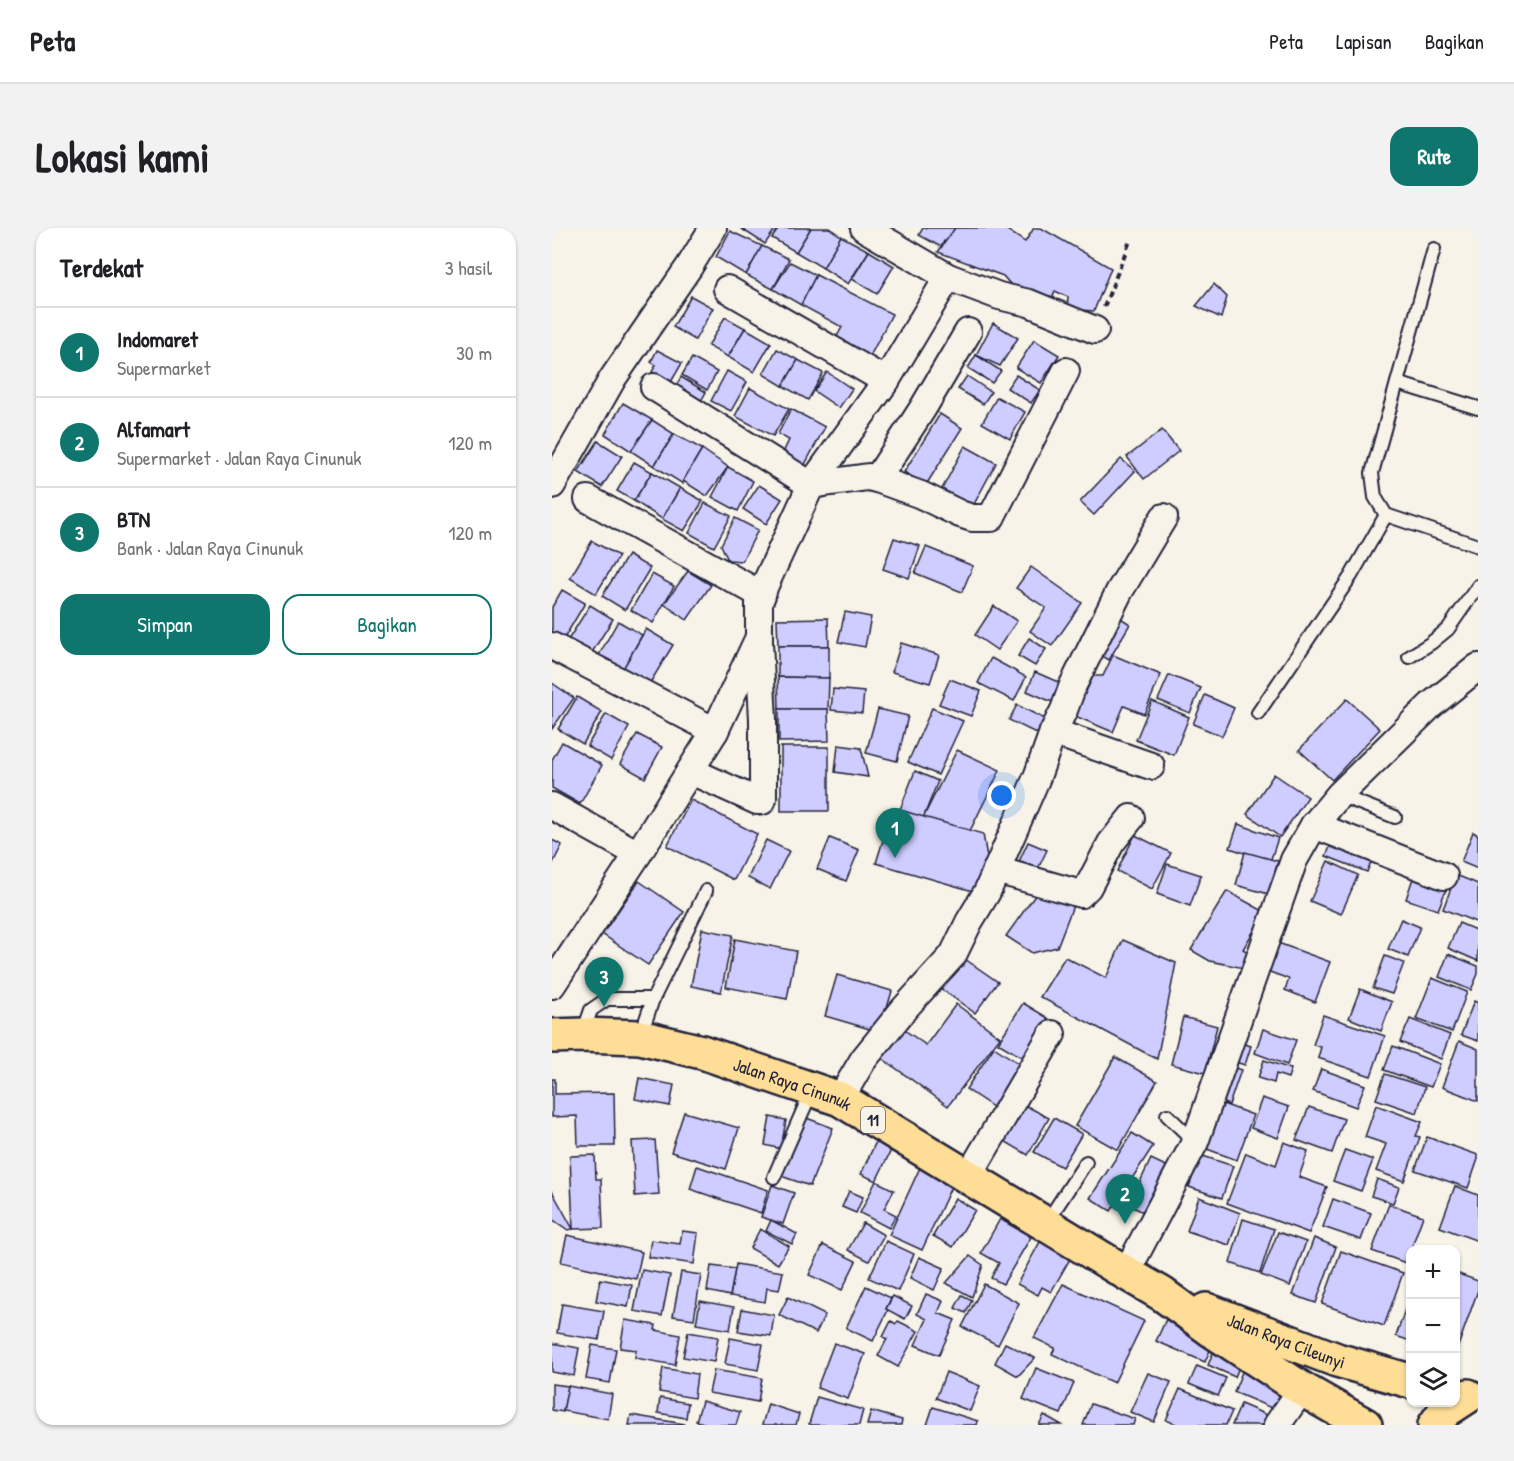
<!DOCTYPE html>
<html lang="id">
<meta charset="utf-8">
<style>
:root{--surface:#fff;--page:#f2f2f2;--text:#202124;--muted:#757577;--line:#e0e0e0;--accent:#0f766e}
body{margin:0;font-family:"Patrick Hand",sans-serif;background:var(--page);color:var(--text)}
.controls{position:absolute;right:18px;bottom:18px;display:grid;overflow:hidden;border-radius:12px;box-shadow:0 2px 4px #0004}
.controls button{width:54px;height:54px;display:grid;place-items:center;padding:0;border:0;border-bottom:2px solid var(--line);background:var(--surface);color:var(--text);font:30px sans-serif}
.you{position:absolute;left:450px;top:568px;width:21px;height:21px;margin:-15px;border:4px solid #fff;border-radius:50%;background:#1a73e8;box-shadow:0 0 0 9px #1a73e833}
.badge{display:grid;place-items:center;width:39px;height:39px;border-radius:50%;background:var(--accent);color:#fff;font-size:20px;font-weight:700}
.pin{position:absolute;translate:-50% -50px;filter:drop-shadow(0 2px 3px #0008)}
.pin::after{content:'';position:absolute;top:32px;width:21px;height:18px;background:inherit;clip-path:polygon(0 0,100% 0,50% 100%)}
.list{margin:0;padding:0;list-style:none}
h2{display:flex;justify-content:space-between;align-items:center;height:78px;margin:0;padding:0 24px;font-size:26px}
h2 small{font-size:20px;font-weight:400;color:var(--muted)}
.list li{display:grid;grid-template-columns:39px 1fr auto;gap:18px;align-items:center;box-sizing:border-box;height:90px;padding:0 24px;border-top:2px solid var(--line)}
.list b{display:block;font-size:22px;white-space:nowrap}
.list p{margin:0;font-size:20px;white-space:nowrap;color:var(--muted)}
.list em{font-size:20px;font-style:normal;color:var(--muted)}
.actions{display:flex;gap:12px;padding:18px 24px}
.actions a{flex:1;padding:14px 0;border:2px solid var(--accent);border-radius:18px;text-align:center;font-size:21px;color:var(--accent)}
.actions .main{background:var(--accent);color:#fff}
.icon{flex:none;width:33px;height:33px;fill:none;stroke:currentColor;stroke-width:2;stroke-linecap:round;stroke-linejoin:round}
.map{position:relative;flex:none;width:926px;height:1197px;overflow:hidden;border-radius:18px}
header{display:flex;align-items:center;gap:36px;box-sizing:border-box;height:84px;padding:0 30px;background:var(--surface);border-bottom:2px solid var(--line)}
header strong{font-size:28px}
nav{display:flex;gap:33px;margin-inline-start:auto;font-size:21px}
.intro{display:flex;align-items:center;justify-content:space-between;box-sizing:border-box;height:144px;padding:0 36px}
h1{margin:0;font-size:42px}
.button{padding:15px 27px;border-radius:18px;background:var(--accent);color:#fff;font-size:21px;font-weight:700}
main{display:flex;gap:36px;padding:0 36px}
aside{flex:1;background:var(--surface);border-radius:18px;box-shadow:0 2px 4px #0004}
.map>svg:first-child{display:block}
.building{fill:#cfccff;stroke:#22223b;stroke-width:1.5}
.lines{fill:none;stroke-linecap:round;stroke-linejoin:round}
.lane-casing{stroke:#22223b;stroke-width:16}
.street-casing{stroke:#22223b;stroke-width:30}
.highway-casing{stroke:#22223b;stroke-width:38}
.path{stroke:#22223b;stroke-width:4;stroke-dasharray:6 4.5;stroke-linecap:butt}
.lane{stroke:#f7f3e8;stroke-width:12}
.street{stroke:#f7f3e8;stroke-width:26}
.highway{stroke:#fedd96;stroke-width:33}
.labels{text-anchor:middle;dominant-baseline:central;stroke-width:5;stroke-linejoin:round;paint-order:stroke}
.shield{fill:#f7f3e8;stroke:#62616f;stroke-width:1.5}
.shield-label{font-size:16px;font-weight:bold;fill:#22223b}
.street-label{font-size:18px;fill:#22223b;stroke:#f7f3e8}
</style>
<header>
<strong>Peta</strong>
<nav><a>Peta</a><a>Lapisan</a><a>Bagikan</a></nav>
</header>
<div class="intro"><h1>Lokasi kami</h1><a class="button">Rute</a></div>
<main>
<aside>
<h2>Terdekat<small>3 hasil</small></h2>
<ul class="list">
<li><span class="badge">1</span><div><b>Indomaret</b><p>Supermarket</p></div><em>30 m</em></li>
<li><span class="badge">2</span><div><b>Alfamart</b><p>Supermarket · Jalan Raya Cinunuk</p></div><em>120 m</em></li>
<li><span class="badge">3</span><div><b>BTN</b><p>Bank · Jalan Raya Cinunuk</p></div><em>120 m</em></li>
</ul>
<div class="actions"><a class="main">Simpan</a><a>Bagikan</a></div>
</aside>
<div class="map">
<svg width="926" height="1197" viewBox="0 0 926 1197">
<rect width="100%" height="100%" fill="#f7f3e8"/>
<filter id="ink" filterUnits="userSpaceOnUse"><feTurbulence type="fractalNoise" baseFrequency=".0167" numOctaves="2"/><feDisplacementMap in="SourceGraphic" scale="12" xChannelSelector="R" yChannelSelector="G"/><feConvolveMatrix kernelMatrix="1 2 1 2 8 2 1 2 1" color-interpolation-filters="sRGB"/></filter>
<g filter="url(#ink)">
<g class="building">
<polygon points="188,0 224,0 213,16"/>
<polygon points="227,0 259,0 244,24 220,10"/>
<polygon points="259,0 277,0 289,8 271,40 244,24"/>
<polygon points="371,0 415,0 404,20 392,13 389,19 367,7"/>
<polygon points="403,0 452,0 473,14 482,0 489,0 559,40 542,83 515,81 516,69 503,63 500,72 459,57 451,48 386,24"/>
<polygon points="178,3 210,18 194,47 164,29"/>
<polygon points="289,8 317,23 296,56 271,40"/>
<polygon points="210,18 237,31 221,61 194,47"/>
<polygon points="317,23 342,38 325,66 300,51"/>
<polygon points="238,34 264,47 249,77 221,61"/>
<polygon points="264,47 340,86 316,132 282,114 290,99 249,77"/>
<polygon points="662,56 675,69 669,90 644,78"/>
<polygon points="139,68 161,80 143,112 121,99"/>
<polygon points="173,89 193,100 176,129 156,118"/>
<polygon points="441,95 466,110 448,138 424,127"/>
<polygon points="193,100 219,115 202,144 176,129"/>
<polygon points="482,112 507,127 489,155 464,140"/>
<polygon points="225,121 246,132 231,158 211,146"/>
<polygon points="105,122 130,135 119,154 100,144 104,137 99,134"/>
<polygon points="424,127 449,143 440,155 416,140"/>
<polygon points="140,130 165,144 155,162 130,147"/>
<polygon points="246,132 271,145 256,172 231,158"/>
<polygon points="175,143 195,154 179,183 159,173"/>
<polygon points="275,144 300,161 287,180 262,163"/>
<polygon points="464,147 488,162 479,175 455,160"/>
<polygon points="415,148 439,164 431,176 406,161"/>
<polygon points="129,149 154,164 144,182 119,167"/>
<polygon points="198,160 237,181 221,208 183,188"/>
<polygon points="445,169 473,184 458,211 430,195"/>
<polygon points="71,175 100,192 79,223 53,206"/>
<polygon points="239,181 273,199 252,238 230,227 237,212 226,206"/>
<polygon points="388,186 410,200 374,257 352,244"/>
<polygon points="100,192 122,206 102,238 79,223"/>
<polygon points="610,202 627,223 592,251 575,229"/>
<polygon points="122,206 150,221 131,253 131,256 102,238"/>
<polygon points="46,213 70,228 50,259 26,244"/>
<polygon points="413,218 444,235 421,278 390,261"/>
<polygon points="150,221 176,239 155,268 131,253"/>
<polygon points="569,231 583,243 542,287 528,274"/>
<polygon points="82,234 100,244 82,273 65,263"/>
<polygon points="176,239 201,253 186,283 160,269"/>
<polygon points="100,244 128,260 110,291 82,273"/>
<polygon points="207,257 230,271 214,296 191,281"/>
<polygon points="128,260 151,273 132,303 110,291"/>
<polygon points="153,275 179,288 162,319 137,305"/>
<polygon points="183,290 206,302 190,333 176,332 169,317"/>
<polygon points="342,310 368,318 357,350 331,341"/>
<polygon points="40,313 67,328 44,366 18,350"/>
<polygon points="374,319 421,338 410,364 363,345"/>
<polygon points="76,327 98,340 73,382 50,368"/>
<polygon points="479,339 530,375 500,418 478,403 494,380 464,360"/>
<polygon points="136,343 159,357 135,392 112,376"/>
<polygon points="100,346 122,358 101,395 79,382"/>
<polygon points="10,362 33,375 10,414 0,408 0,379"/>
<polygon points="38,377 61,391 39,426 16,412"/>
<polygon points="442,378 465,393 445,422 423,407"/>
<polygon points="293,384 319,389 313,419 286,414"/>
<polygon points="561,385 578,396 557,432 540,422"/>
<polygon points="276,390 277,418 226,418 225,391"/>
<polygon points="66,393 90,407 71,441 47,427"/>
<polygon points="94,401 121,417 98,455 71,441"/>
<polygon points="477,410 494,421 483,438 466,428"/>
<polygon points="349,415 387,427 378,455 340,444"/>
<polygon points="226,418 277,418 277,450 226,449"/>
<polygon points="561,427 609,447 592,486 572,478 561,504 523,488 541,448 551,448"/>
<polygon points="439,430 474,449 462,473 426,455"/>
<polygon points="483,444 513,457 505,476 475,463"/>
<polygon points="617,447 649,460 638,485 606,472"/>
<polygon points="226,449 277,450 276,481 227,481"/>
<polygon points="398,451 429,463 419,488 387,476"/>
<polygon points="0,455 22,470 0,501"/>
<polygon points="281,461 312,464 310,485 279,482"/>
<polygon points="653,467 682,480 670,508 641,496"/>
<polygon points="25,469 50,484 31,516 6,501"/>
<polygon points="795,471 828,501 780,552 747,522"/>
<polygon points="600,473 637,489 622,527 584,512"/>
<polygon points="465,477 497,493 490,508 457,492"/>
<polygon points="380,480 411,493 386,547 356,534"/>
<polygon points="227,481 276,481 277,513 227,514"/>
<polygon points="326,481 356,488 345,533 314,525"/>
<polygon points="54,486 77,499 59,532 35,518"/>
<polygon points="85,506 110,519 93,550 68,536"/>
<polygon points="10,514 50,537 28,576 0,560 0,532"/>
<polygon points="286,517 309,520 316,549 283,544"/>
<rect x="229" y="519" width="48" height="64"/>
<polygon points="405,522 448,542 412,615 369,594"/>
<polygon points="363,543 386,553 370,593 347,584"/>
<polygon points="722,546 756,569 728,609 695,586"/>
<polygon points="139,572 205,606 182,652 115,618"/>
<polygon points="341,580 431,606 436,635 428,665 324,635"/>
<polygon points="686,596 726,610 718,634 678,620"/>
<polygon points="921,604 926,607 926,641 909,634"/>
<polygon points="583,607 619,625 600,661 565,643"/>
<polygon points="278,610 307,622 294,653 265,641"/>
<polygon points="782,610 822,626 815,644 774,628"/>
<polygon points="0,612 10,617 0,637"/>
<polygon points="214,612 237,623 218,661 196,650"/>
<polygon points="476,614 495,622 482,649 464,640"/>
<polygon points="693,624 726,633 717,666 684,657"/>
<polygon points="776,633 806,647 789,686 758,673"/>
<polygon points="615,636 649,647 638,678 605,666"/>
<polygon points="862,647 895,659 886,682 854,671"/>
<polygon points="904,647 926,656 926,695 891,681"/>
<polygon points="87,653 132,684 96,737 50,706"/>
<polygon points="487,662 522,675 505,719 480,725 454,708"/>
<polygon points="675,663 713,684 691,721 704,729 697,741 658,733 639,722"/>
<polygon points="849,691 868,699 856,729 836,721"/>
<polygon points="907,695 926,703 926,733 896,720"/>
<polygon points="150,701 181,707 169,764 139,758"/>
<polygon points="183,711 244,723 235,771 174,759"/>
<polygon points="571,712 624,735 605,831 488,769 513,729 554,750"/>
<polygon points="726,715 778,734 763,774 733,762 737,751 715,743"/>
<polygon points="896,726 926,738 926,746 919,762 887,749"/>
<polygon points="833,728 852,735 840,766 821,760"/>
<polygon points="410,729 446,754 423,785 388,760"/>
<polygon points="285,747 340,763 328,804 273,788"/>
<polygon points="880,750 915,764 900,804 864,791"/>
<polygon points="808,761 840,774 829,803 797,790"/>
<polygon points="922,773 926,775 926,813 909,807"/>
<polygon points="471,775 496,790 471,830 446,815"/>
<polygon points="404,776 448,809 396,878 327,828 348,799 374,817"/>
<polygon points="771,787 833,808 819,848 766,830 769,819 761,817"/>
<polygon points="631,789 665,798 653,845 619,836"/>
<polygon points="858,791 898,807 889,831 848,814"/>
<polygon points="711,801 744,812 735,837 703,825"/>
<polygon points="683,813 699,818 693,837 677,832"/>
<polygon points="907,813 926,821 926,873 890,859"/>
<polygon points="841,818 888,836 879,859 832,842"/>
<polygon points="442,819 472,839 444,881 414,861"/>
<polygon points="563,829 605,853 566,922 523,898"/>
<polygon points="712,832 739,841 736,850 724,846 722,855 706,850"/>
<polygon points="674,837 689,842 677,877 662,872"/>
<polygon points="769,841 813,857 804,879 761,863"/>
<polygon points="833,846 873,859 865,885 824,871"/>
<polygon points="87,850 122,857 118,878 83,871"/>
<polygon points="0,851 3,851 3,866 62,865 63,918 26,918 25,888 0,889"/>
<polygon points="710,870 737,879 726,910 699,900"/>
<polygon points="469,875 497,890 476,927 449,911"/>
<polygon points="671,876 701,887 685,932 655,921"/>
<polygon points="824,877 870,894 864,908 868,909 852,953 824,943 834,916 813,909"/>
<polygon points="757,879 792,891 780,925 744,912"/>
<polygon points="132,884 187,900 174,941 119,924"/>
<polygon points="218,889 234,892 229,921 213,917"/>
<polygon points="252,889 281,900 258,958 229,948"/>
<polygon points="502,890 530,906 510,939 482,924"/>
<polygon points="328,905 344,912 324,953 309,946"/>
<polygon points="580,905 601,918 559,983 538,970"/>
<polygon points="875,909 926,927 926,931 916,960 863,942"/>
<polygon points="103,912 107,966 83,968 80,913"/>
<polygon points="732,914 756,923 747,949 775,959 757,1005 675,975 694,925 724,937"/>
<polygon points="793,922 821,932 809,963 781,953"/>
<polygon points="43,927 44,951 49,951 51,1000 21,1001 18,928"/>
<polygon points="648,927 681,938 670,970 637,959"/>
<polygon points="599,931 616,939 593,985 577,977"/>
<polygon points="371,933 404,948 370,1022 337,1007"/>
<polygon points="145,938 216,962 209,985 138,961"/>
<polygon points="825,951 847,959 841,975 819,968"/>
<polygon points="324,953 342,962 332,981 344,987 337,1000 308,985"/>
<polygon points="220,957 242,965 231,996 209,989"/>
<polygon points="903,958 926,967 926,1013 888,999"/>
<polygon points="0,963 21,1001 16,1002 0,991"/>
<polygon points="297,963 311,969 304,985 290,979"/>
<polygon points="647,969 688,985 677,1017 635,1003"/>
<polygon points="403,970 423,982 401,1019 381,1008"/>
<polygon points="781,971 819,985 809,1012 771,999"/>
<polygon points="837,976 871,988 854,1035 820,1023"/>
<polygon points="448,991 479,1009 451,1056 439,1050 447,1035 429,1025"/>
<polygon points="691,991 722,1001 708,1045 678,1035"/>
<polygon points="219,992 245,1006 240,1016 214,1003"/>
<polygon points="311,995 332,1007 317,1033 296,1022"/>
<polygon points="208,1001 237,1018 226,1036 198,1020"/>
<polygon points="130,1003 146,1005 142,1036 96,1029 99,1012 128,1016"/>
<polygon points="726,1004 754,1014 738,1058 709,1047"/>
<polygon points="15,1007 90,1024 84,1051 9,1034"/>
<polygon points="762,1010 784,1019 764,1075 741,1067"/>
<polygon points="489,1012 519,1029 499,1064 490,1059 486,1067 465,1056"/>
<polygon points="334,1013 362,1026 346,1063 317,1050"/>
<polygon points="271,1017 304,1033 290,1062 257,1047"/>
<polygon points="789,1023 851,1045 832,1098 770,1076"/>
<polygon points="418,1028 431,1037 420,1069 394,1055"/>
<polygon points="367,1029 392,1040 382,1062 358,1050"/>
<polygon points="184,1036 231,1044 227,1062 215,1060 213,1074 178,1068"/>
<polygon points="159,1038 183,1041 178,1068 155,1063"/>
<polygon points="90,1042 118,1047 110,1088 82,1083"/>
<polygon points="129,1044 149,1047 142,1091 121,1088"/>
<polygon points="904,1045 926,1053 926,1062 904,1124"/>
<polygon points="48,1051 80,1057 76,1079 44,1073"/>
<polygon points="432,1056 467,1075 446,1117 410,1099"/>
<polygon points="511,1056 592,1093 562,1155 500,1126 503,1120 482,1110"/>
<polygon points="314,1058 339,1070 334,1081 336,1082 321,1113 294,1100"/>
<polygon points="374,1066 391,1073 386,1085 403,1092 387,1127 363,1117 375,1091 365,1086"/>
<polygon points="410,1067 420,1072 414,1085 403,1080"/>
<polygon points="858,1067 858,1113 844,1108"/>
<polygon points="341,1068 360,1078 353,1091 334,1081"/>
<polygon points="236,1069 273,1087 264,1105 227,1087"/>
<polygon points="148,1073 182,1079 178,1102 144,1096"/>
<polygon points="10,1076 52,1083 47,1112 5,1105"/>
<polygon points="190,1081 222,1087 219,1108 186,1103"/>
<polygon points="616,1087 664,1108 653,1134 604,1113"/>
<polygon points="73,1092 104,1097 103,1102 128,1107 123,1137 83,1130 84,1122 68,1120"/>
<polygon points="339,1093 344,1096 346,1093 366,1103 346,1139 326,1128 335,1111 331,1109"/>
<polygon points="136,1104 166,1109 162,1134 131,1129"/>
<polygon points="178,1110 211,1116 206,1142 173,1136"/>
<polygon points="0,1115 27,1120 22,1148 0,1144"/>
<polygon points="282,1115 313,1126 296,1171 265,1160"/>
<polygon points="453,1115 483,1130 466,1148 443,1135"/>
<polygon points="40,1117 64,1121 58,1155 34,1151"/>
<polygon points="664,1117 691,1129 683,1149 656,1137"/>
<polygon points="645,1138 674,1150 666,1168 637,1156"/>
<polygon points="692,1139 742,1160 731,1185 682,1164"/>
<polygon points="111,1140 145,1146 142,1170 107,1164"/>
<polygon points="484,1140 522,1155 509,1186 471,1171"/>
<polygon points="162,1142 210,1150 206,1174 157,1165"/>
<polygon points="394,1144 428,1158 418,1183 384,1170"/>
<polygon points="596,1145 619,1154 602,1194 578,1184"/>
<polygon points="0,1156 16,1158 11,1184 0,1182"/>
<polygon points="16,1158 60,1166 56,1191 11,1183"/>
<polygon points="628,1161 680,1183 674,1197 626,1197 614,1192"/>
<polygon points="265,1169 311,1182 307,1197 261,1197 257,1196"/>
<polygon points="108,1170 136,1175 134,1190 106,1185"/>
<polygon points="150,1173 188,1184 184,1197 159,1197 144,1193"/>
<polygon points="216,1176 247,1186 244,1197 210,1197"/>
<polygon points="539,1176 583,1191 581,1197 531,1197"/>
<polygon points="689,1176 719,1189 716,1197 680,1197"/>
<polygon points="381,1179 426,1193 425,1197 375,1197"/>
<polygon points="319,1183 350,1192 349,1197 315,1197"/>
<polygon points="79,1187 132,1196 132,1197 77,1197"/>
<polygon points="492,1187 510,1197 487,1197"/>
</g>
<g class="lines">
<defs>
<g id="lane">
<polyline points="882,21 820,245 823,269 834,287 926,318"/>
<polyline points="845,155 926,180"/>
<polyline points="857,429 879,415 896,401 926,358"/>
<polyline points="706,485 799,348 834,287"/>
<polyline points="787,567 843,589"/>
<polyline points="31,805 39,782 55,771 101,771"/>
<polyline points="88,809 101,771 154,663"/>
<polyline points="615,887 643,914"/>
<polyline points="222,949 260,862"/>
<polyline points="494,995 534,934"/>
</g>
<g id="street">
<polyline points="312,0 396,49 447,68 477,75 543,102"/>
<polyline points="175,61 334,153"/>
<polyline points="102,159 259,257 316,249 325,251 371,180 416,104"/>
<polyline points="325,251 369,267 408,286 420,290 439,290 514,143"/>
<polyline points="0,257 61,150 137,39 161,0"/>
<polyline points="36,271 210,367"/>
<polyline points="0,418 163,503"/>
<polyline points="501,504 599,538"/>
<polyline points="139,543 205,573 210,573 211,571 211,492 207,414"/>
<polyline points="0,578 86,626"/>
<polyline points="762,597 892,648"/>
<polyline points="444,642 529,666 536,659 559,615 579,590"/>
<polyline points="0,757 86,626 163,503 207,409 207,375 213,357 259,257 334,153 396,49"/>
<polyline points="288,871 311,832 352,781 401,727 417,694 435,664 485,549 501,504 512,482 521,457 567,364 612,289"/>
<polyline points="416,949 500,806"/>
<polyline points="574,1045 643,914 742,632 762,597 787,567 879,477 926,439"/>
<polyline points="725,1197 750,1161"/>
</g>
<g id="highway">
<path id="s1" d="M0,808L31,807L88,809L150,824L288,871L574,1045L610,1066L661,1103L750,1161L813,1197"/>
<path id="s2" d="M654,1082L785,1132L858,1153"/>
<polyline points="883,1197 893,1183 916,1168"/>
</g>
</defs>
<use href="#lane" class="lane-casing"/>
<use href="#street" class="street-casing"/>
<use href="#highway" class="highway-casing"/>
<polyline class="path" points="552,79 578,13"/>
<use href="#lane" class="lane"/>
<use href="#street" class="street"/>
<use href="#highway" class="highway"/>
</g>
</g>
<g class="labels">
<rect class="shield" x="309" y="879" width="24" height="26" rx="4.5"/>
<g class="shield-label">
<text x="321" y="892">11</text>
</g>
<g class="street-label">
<text stroke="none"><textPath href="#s1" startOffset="248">Jalan Raya Cinunuk</textPath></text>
<text stroke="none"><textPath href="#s2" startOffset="86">Jalan Raya Cileunyi</textPath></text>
</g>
</g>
</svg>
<div class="controls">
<button>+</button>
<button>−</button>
<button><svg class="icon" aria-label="layers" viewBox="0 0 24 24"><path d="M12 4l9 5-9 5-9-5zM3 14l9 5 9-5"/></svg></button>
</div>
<div class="you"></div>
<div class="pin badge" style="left:343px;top:630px">1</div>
<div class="pin badge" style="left:573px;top:996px">2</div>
<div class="pin badge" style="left:52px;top:779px">3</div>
</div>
</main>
